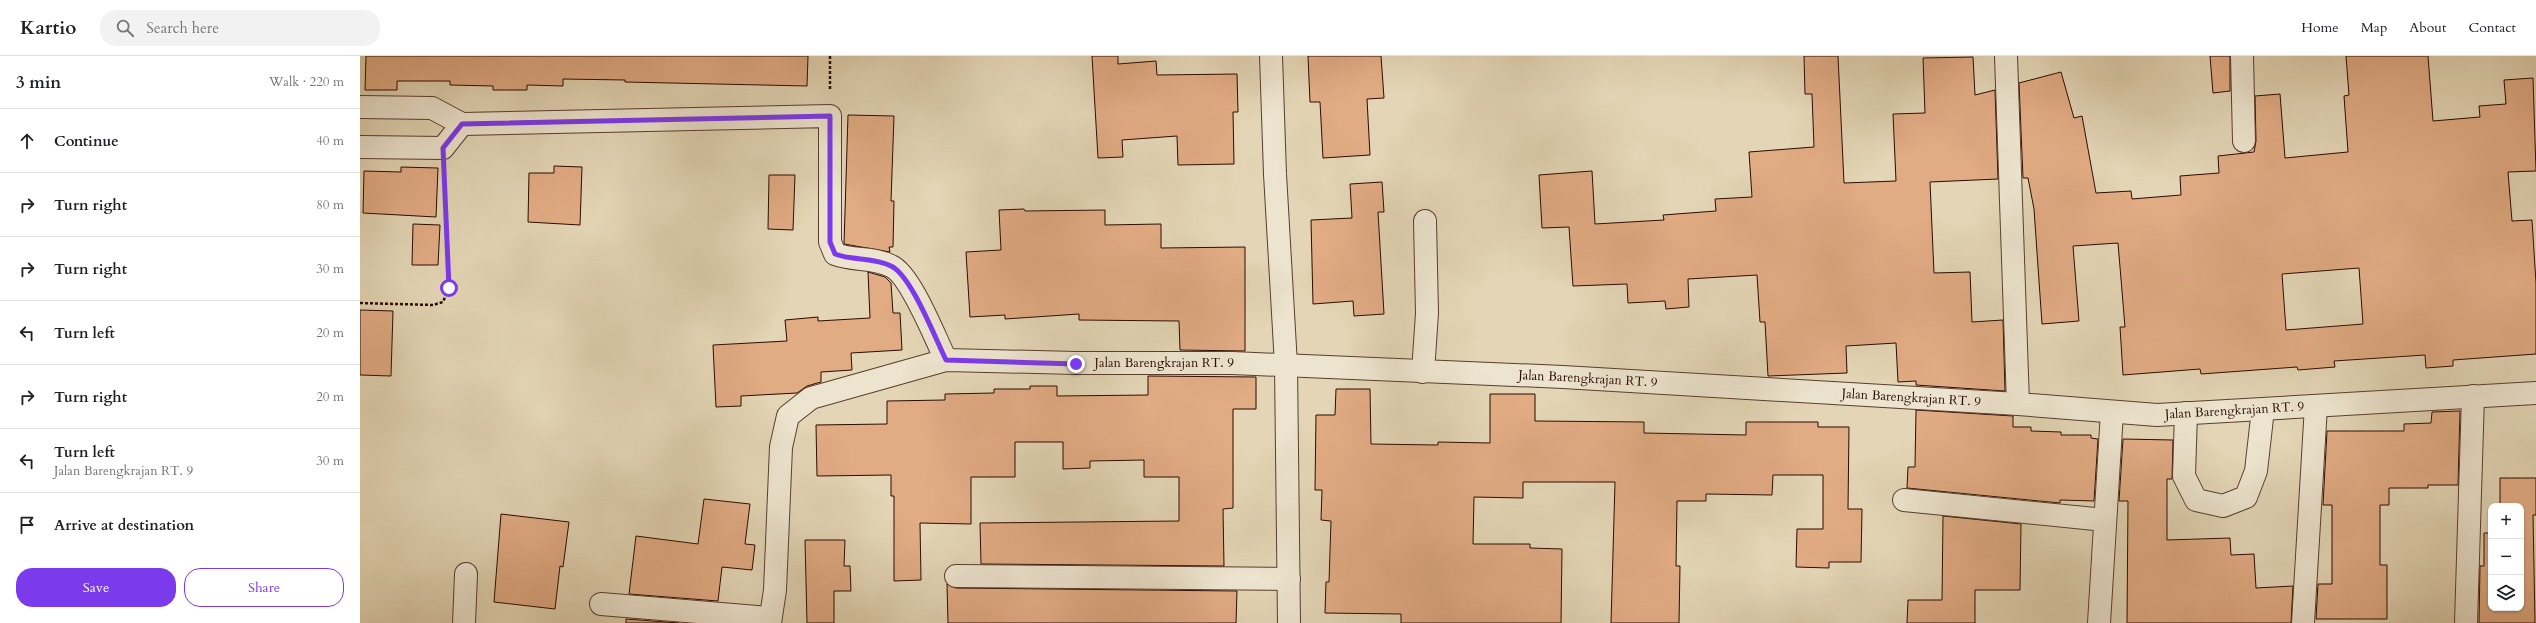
<!DOCTYPE html>
<meta charset="utf-8">
<style>
:root{--surface:#fff;--page:#f2f2f2;--text:#202124;--muted:#757577;--line:#e0e0e0;--accent:#7c3aed}
body{margin:0;font-family:Cardo,serif;background:var(--page);color:var(--text)}
.controls{position:absolute;right:12px;bottom:12px;display:grid;overflow:hidden;border-radius:8px;box-shadow:0 1px 3px #0004}
.controls button{width:36px;height:36px;display:grid;place-items:center;padding:0;border:0;border-bottom:1px solid var(--line);background:var(--surface);color:var(--text);font:20px sans-serif}
.stop{position:absolute;width:12px;height:12px;margin:-9px;border:3px solid #7c3aed;border-radius:50%;background:#fff}
.stop.end{background:#7c3aed;border-color:#fff;box-shadow:0 1px 4px #0008}
.list{margin:0;padding:0;list-style:none}
h2{display:flex;justify-content:space-between;align-items:center;height:52px;margin:0;padding:0 16px;font-size:17px}
h2 small{font-size:13px;font-weight:400;color:var(--muted)}
.list li{display:grid;grid-template-columns:26px 1fr auto;gap:12px;align-items:center;box-sizing:border-box;height:64px;padding:0 16px;border-top:1px solid var(--line)}
.list b{display:block;font-size:15px;white-space:nowrap}
.list p{margin:0;font-size:13px;white-space:nowrap;color:var(--muted)}
.list em{font-size:13px;font-style:normal;color:var(--muted)}
.actions{display:flex;gap:8px;padding:12px 16px}
.actions a{flex:1;padding:9px 0;border:1px solid var(--accent);border-radius:16px;text-align:center;font-size:14px;color:var(--accent)}
.actions .main{background:var(--accent);color:#fff}
.icon{flex:none;width:22px;height:22px;fill:none;stroke:currentColor;stroke-width:2;stroke-linecap:round;stroke-linejoin:round}
.map{position:relative;flex:none;width:2176px;height:567px;overflow:hidden}
header{display:flex;align-items:center;gap:24px;box-sizing:border-box;height:56px;padding:0 20px;background:var(--surface);border-bottom:1px solid var(--line)}
header strong{font-size:19px}
nav{display:flex;gap:22px;margin-inline-start:auto;font-size:14px}
.search{width:280px;height:36px;background:var(--page);display:flex;align-items:center;gap:10px;box-sizing:border-box;padding:0 14px;border-radius:16px;color:var(--muted);font-size:15px}
main{display:flex}
aside{flex:1;background:var(--surface)}
.map>svg:first-child{display:block}
.building{fill:#e1ab84;stroke:#2b0b01;fill-rule:evenodd}
.lines{fill:none;stroke-linecap:round;stroke-linejoin:round}
.minor-casing{stroke:#593e2e;stroke-width:24}
.path{stroke:#2b0b01;stroke-width:2.5;stroke-dasharray:3 2;stroke-linecap:butt}
.minor{stroke:#ede4cf;stroke-width:22}
.route{stroke:#7c3aed;stroke-width:5}
.labels{text-anchor:middle;dominant-baseline:central;stroke-width:3.5;stroke-linejoin:round;paint-order:stroke}
.street-label{font-size:13px;fill:#2b0b01;stroke:#ede4cf}
</style>
<header>
<strong>Kartio</strong>
<div class="search"><svg class="icon" aria-label="search" viewBox="0 0 24 24"><circle cx="10" cy="10" r="6"/><path d="M15 15l6 6"/></svg>Search here</div>
<nav><a>Home</a><a>Map</a><a>About</a><a>Contact</a></nav>
</header>
<main>
<aside>
<h2>3 min<small>Walk · 220 m</small></h2>
<ul class="list">
<li><svg class="icon" aria-label="ahead" viewBox="0 0 24 24"><path d="M12 20V5M6 11l6-6 6 6"/></svg><div><b>Continue</b></div><em>40 m</em></li>
<li><svg class="icon" aria-label="right" viewBox="0 0 24 24"><path d="M7 20v-9h11M14 6l5 5-5 5"/></svg><div><b>Turn right</b></div><em>80 m</em></li>
<li><svg class="icon" aria-label="right" viewBox="0 0 24 24"><path d="M7 20v-9h11M14 6l5 5-5 5"/></svg><div><b>Turn right</b></div><em>30 m</em></li>
<li><svg class="icon" aria-label="left" viewBox="0 0 24 24"><path d="M17 20v-9H6M10 6l-5 5 5 5"/></svg><div><b>Turn left</b></div><em>20 m</em></li>
<li><svg class="icon" aria-label="right" viewBox="0 0 24 24"><path d="M7 20v-9h11M14 6l5 5-5 5"/></svg><div><b>Turn right</b></div><em>20 m</em></li>
<li><svg class="icon" aria-label="left" viewBox="0 0 24 24"><path d="M17 20v-9H6M10 6l-5 5 5 5"/></svg><div><b>Turn left</b><p>Jalan Barengkrajan RT. 9</p></div><em>30 m</em></li>
<li><svg class="icon" aria-label="arrive" viewBox="0 0 24 24"><path d="M6 21V4h12l-3 4 3 4H6"/></svg><div><b>Arrive at destination</b></div></li>
</ul>
<div class="actions"><a class="main">Save</a><a>Share</a></div>
</aside>
<div class="map">
<svg width="2176" height="567" viewBox="0 0 2176 567">
<rect width="100%" height="100%" fill="#e3d5b5"/>
<filter id="stains"><feTurbulence type="fractalNoise" baseFrequency=".005" numOctaves="4"/><feColorMatrix values="0 0 0 0 .2 0 0 0 0 .09 0 0 0 0 .02 0 0 0 .5 -.17"/></filter>
<radialGradient id="worn" r=".72"><stop offset=".6" stop-color="#630" stop-opacity="0"/><stop offset="1" stop-color="#630" stop-opacity=".3"/></radialGradient>
<g class="building">
<polygon points="6,0 448,0 447,30 265,26 265,24 203,23 203,30 167,29 167,34 133,34 133,30 90,29 90,25 37,25 37,34 5,34"/>
<polygon points="732,0 758,0 758,8 796,5 797,19 877,18 878,56 873,56 874,108 818,109 817,80 762,84 763,101 738,102"/>
<polygon points="948,0 1021,0 1024,42 1007,43 1010,99 963,102 960,46 950,46"/>
<polygon points="1444,0 1478,0 1484,127 1536,125 1533,58 1565,57 1563,2 1613,1 1615,39 1635,34 1638,123 1570,126 1574,217 1610,216 1612,266 1643,264 1645,335 1556,329 1556,325 1538,326 1536,287 1486,290 1487,317 1408,320 1405,266 1400,266 1397,219 1328,223 1329,251 1306,253 1305,245 1268,247 1267,228 1213,230 1209,171 1182,172 1179,119 1232,115 1235,168 1304,164 1303,159 1356,155 1355,143 1392,141 1389,96 1454,91 1452,38 1445,38"/>
<polygon points="1850,0 1870,0 1870,35 1853,37"/>
<path d="M1986,0H2068L2073,65L2120,61L2119,50L2146,48L2144,24L2173,22L2176,115L2148,116L2152,165L2172,164L2176,227V298L2093,304V310L2066,312L2065,299L1974,305L1975,311L1938,314L1937,311L1841,318L1840,313L1763,319L1760,271H1765L1758,187L1713,190L1719,265L1682,268L1674,153L1668,122H1663L1659,27L1701,16L1714,62L1722,60L1736,137L1771,135L1772,143L1821,139L1820,120L1859,117L1858,100L1894,96L1896,85L1895,40L1920,38L1925,102L1988,96L1984,40L1989,39ZM1999,212L2003,268L1926,274L1922,218Z"/>
<polygon points="488,59 534,60 531,145 534,145 533,191 529,191 530,196 484,188"/>
<polygon points="194,110 222,111 220,169 168,166 169,117 194,117"/>
<polygon points="41,111 78,112 76,161 3,157 4,115 41,116"/>
<polygon points="409,119 435,119 433,174 408,173"/>
<polygon points="1022,126 1024,156 1018,156 1024,258 994,260 993,245 953,248 951,164 992,162 990,128"/>
<polygon points="664,153 665,155 745,154 745,169 801,168 801,192 885,191 885,295 820,294 819,265 719,264 719,258 645,263 645,259 610,261 606,196 641,194 639,154"/>
<polygon points="53,168 80,169 78,209 52,209"/>
<polygon points="508,216 525,221 531,227 533,257 540,257 542,294 491,297 492,314 461,316 461,326 447,330 437,337 381,340 381,350 356,351 353,289 427,285 425,264 458,261 458,265 510,262"/>
<polygon points="0,254 33,255 31,320 0,319"/>
<polygon points="788,320 896,321 896,353 873,353 873,452 863,453 864,510 621,508 620,467 819,465 819,421 784,421 784,404 730,405 730,412 703,413 703,386 655,386 655,421 611,421 611,468 560,467 561,524 534,525 534,440 531,440 531,419 457,420 456,369 527,368 527,345 585,344 585,338 634,337 634,333 670,333 670,330 697,330 697,340 788,339"/>
<polygon points="976,333 1010,333 1011,388 1078,389 1078,386 1130,387 1130,338 1175,338 1175,365 1284,366 1284,377 1386,379 1386,366 1458,366 1458,371 1489,371 1488,453 1502,453 1501,506 1469,506 1469,512 1436,511 1437,473 1463,473 1463,419 1413,419 1412,439 1346,438 1346,445 1317,445 1316,510 1320,510 1319,567 1251,567 1255,426 1163,426 1163,442 1114,441 1113,488 1170,488 1170,492 1202,493 1201,567 1041,567 1041,558 965,557 966,526 969,526 971,465 961,464 962,434 955,434 956,359 975,359"/>
<polygon points="1556,354 1653,360 1653,371 1671,371 1671,375 1701,376 1701,379 1731,379 1731,382 1738,383 1734,445 1700,444 1700,447 1547,432 1548,411 1555,411"/>
<polygon points="2100,355 2098,429 2068,429 2068,432 2029,432 2029,449 2020,449 2020,509 2027,509 2027,563 1956,563 1958,528 1972,528 1972,449 1963,449 1967,375 2044,375 2044,368 2071,367 2072,356"/>
<polygon points="1763,383 1813,384 1812,423 1807,423 1807,484 1870,482 1871,499 1894,498 1896,532 1933,530 1931,567 1767,567 1768,445 1759,445"/>
<polygon points="2140,422 2176,422 2176,459 2173,459 2175,567 2119,567 2120,510 2124,510 2124,477 2131,477 2131,552 2161,552 2161,450 2140,450"/>
<polygon points="344,443 390,448 385,488 395,489 392,514 362,511 358,545 269,538 276,480 338,488"/>
<polygon points="141,458 209,466 203,511 200,510 195,553 134,546"/>
<polygon points="1583,460 1661,468 1660,534 1615,534 1615,567 1547,567 1548,544 1582,544"/>
<polygon points="445,484 485,484 484,510 490,510 491,535 474,535 474,567 447,567"/>
<polygon points="587,528 596,532 877,535 876,567 588,567"/>
<polygon points="266,563 319,567 266,567"/>
</g>
<g class="lines">
<defs>
<g id="minor">
<polyline points="911,0 915,118 926,309 929,567"/>
<polyline points="1646,0 1658,348"/>
<polyline points="1882,0 1884,85"/>
<polyline points="0,51 72,52 102,68 83,92 0,91"/>
<path d="M102,68L470,60V186L475,198C493,205 514,201 531,210C551,219 575,282 586,304"/>
<polyline points="1063,316 1067,257 1065,165"/>
<polyline points="1826,357 1824,420 1836,444 1863,450 1886,441 1896,415 1903,353"/>
<polyline points="1544,444 1745,464"/>
<polyline points="596,520 929,523"/>
<polyline points="241,548 410,562"/>
<polyline points="104,567 106,518"/>
<path id="s1" d="M410,567L415,534L421,391L428,360L451,342L586,304L716,307H872L1203,321L1658,348L1797,359L2176,337"/>
<polyline points="1739,567 1752,356"/>
<polyline points="1943,567 1956,350"/>
<polyline points="2106,567 2113,340"/>
</g>
</defs>
<use href="#minor" class="minor-casing"/>
<g class="path">
<polyline points="470,0 470,34"/>
<polyline points="0,247 73,249 83,246 89,232 84,119"/>
</g>
<use href="#minor" class="minor"/>
</g>
<g class="lines">
<path class="route" d="M89,232L83,92L102,68L470,60V186L475,198C493,205 514,201 531,210C551,219 575,282 586,304L716,308"/>
</g>
<g class="labels">
<g class="street-label">
<text stroke="none"><textPath href="#s1" startOffset="596">Jalan Barengkrajan RT. 9</textPath></text>
<text stroke="none"><textPath href="#s1" startOffset="1020">Jalan Barengkrajan RT. 9</textPath></text>
<text stroke="none"><textPath href="#s1" startOffset="1344">Jalan Barengkrajan RT. 9</textPath></text>
<text stroke="none"><textPath href="#s1" startOffset="1668">Jalan Barengkrajan RT. 9</textPath></text>
</g>
</g>
<rect width="100%" height="100%" filter="url(#stains)"/>
<rect width="100%" height="100%" fill="url(#worn)"/>
</svg>
<div class="controls">
<button>+</button>
<button>−</button>
<button><svg class="icon" aria-label="layers" viewBox="0 0 24 24"><path d="M12 4l9 5-9 5-9-5zM3 14l9 5 9-5"/></svg></button>
</div>
<div class="stop" style="left:89px;top:232px"></div>
<div class="stop end" style="left:716px;top:308px"></div>
</div>
</main>
